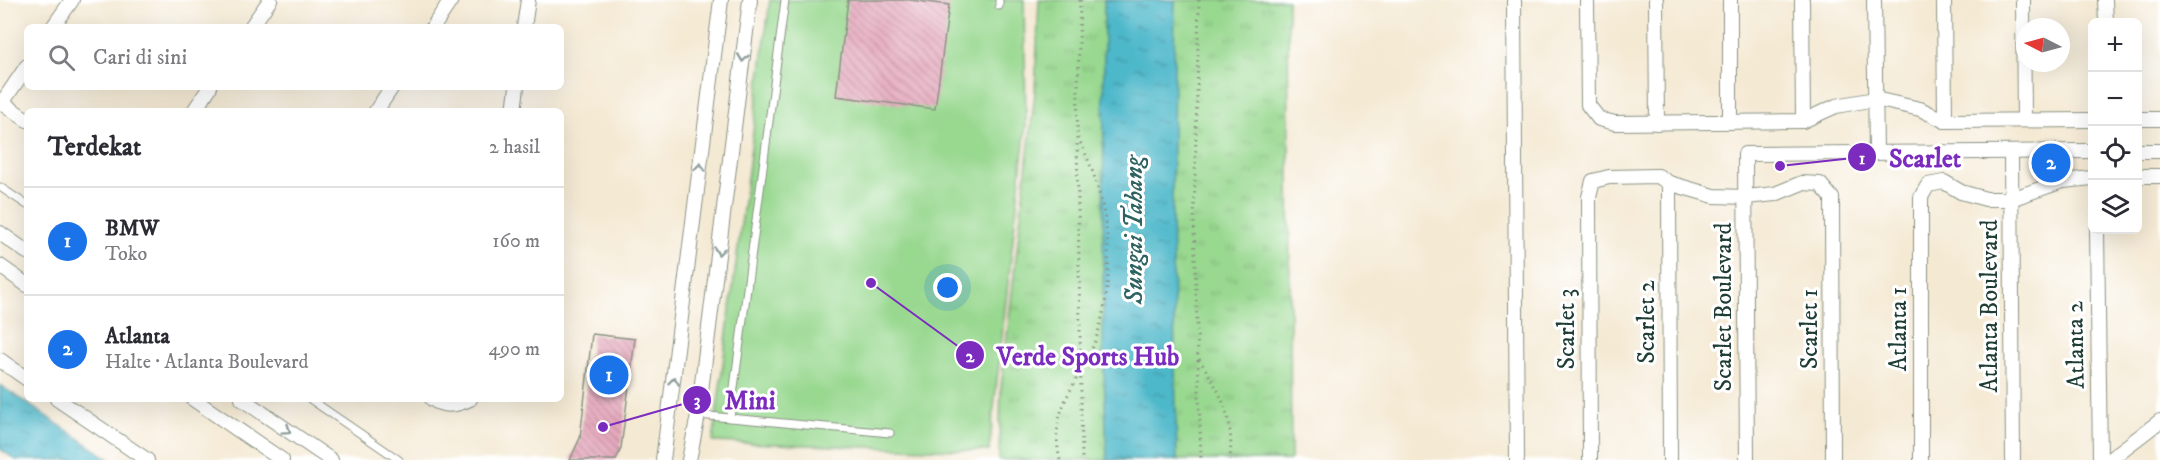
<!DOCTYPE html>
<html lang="id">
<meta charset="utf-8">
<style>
:root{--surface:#fff;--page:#f2f2f3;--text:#2b2b33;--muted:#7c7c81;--line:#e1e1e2;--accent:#1a73e8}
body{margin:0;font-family:"IM FELL DW Pica",serif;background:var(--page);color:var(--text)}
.controls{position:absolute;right:18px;top:18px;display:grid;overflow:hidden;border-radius:9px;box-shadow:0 6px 24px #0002}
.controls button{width:54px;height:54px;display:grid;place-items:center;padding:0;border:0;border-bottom:2px solid var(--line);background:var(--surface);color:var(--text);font:30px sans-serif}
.compass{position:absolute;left:2016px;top:18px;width:54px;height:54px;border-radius:50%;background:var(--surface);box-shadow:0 6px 24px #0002;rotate:276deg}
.you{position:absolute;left:948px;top:288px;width:21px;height:21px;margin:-15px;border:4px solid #fff;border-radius:50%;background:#1a73e8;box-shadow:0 0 0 9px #1a73e833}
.badge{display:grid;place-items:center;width:39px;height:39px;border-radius:50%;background:var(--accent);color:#fff;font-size:20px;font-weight:700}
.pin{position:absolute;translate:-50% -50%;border:3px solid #fff;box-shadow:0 2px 6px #0006}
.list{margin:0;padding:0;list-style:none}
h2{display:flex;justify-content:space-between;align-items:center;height:78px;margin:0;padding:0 24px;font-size:26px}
h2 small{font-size:20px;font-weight:400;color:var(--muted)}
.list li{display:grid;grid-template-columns:39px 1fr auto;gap:18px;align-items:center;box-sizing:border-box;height:108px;padding:0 24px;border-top:2px solid var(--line)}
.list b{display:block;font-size:22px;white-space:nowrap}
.list p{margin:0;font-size:20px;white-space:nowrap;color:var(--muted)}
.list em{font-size:20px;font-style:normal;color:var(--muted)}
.icon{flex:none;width:33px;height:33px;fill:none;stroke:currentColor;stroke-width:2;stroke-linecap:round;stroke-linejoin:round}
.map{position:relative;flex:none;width:2160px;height:460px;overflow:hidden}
.search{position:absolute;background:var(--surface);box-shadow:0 6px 24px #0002;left:24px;top:24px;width:540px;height:66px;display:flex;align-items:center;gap:15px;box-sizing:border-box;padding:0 21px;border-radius:9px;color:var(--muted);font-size:22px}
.panel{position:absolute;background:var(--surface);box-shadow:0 6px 24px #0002;left:24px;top:108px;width:540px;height:294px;border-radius:9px}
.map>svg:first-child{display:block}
.green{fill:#98d88f;stroke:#5c8a62;stroke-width:1.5}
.park{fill:url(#park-tufts);stroke:#5c8a62;stroke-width:1.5}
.water{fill:url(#water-ripples);stroke:#367a7f;stroke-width:1.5}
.building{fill:url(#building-back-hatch)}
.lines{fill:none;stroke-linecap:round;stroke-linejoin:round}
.lane-casing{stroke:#8a9384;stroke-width:9}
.street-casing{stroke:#8a9384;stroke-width:16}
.path{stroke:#8a9384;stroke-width:3;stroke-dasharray:1.5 4.5;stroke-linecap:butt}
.lane{stroke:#fff;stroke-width:7}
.street{stroke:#fff;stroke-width:14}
.oneway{stroke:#8f9e9a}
.labels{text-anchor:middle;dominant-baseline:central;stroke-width:6;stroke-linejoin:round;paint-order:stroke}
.street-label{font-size:24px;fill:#1f3d34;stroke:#fff}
.water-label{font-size:26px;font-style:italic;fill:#2d6261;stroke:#fff}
.leader{fill:none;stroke:#7b2cbf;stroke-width:2}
.callout-dot{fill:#7b2cbf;stroke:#fff;stroke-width:2}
.mark-label{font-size:18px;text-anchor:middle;font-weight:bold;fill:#fff}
.callout-label{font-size:26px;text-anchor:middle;font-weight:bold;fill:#7b2cbf;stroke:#fff;stroke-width:6;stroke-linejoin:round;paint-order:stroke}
</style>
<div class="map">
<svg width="2160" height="460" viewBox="0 0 2160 460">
<defs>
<pattern id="park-tufts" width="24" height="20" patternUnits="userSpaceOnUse" patternTransform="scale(1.5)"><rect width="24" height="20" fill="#98d88f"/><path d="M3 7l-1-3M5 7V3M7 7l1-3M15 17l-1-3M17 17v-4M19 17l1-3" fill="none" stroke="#83ba7c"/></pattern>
<pattern id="water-ripples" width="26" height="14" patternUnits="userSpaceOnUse" patternTransform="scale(1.5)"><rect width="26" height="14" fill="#4db8ca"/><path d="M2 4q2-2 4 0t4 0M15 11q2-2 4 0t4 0" fill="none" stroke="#3f97a5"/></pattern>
<pattern id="building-back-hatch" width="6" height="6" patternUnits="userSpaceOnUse" patternTransform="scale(1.5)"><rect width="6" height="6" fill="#e6a8bd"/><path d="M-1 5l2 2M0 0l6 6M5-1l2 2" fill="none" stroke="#ba8a9a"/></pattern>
</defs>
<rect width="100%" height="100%" fill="#fff"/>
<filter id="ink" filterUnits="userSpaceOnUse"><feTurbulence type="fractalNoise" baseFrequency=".0167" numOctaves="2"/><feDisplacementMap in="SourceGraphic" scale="12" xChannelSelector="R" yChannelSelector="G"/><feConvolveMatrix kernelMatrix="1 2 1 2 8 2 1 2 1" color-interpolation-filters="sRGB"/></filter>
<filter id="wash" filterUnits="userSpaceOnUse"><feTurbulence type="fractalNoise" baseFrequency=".008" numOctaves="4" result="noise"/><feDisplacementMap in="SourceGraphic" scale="24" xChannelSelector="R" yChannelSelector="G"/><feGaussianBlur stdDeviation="1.35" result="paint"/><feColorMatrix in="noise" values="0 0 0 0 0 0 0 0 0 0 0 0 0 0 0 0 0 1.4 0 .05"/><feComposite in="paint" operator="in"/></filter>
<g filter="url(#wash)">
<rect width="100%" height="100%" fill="#f4e9d3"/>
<polygon class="green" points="770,0 1024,0 1026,124 989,451 713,442"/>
<polygon class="park" points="1039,0 1288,0 1291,460 999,460 1001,388 1035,92"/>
<g class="water">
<polygon points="1104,0 1175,0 1172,210 1177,460 1107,460 1103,343"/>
<polygon points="0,385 111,460 16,460 0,449"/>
</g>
<g id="blocks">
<g class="building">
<polygon points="848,0 910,0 949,5 935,109 836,96"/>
<polygon points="592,334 635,339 621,448 616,460 570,460 580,438"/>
</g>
</g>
</g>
<g filter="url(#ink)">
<use href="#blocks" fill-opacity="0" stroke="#8a9384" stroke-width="1.5"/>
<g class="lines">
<defs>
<g id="lane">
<polyline points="999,6 999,0"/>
<polyline points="0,187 27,205"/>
<polyline points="310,399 399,460"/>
<polyline points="698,415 890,433"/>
<polyline points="730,418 785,0"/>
</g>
<g id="street">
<polyline points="1514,0 1517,460"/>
<polyline points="1587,0 1588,105 1599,119 1615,123 1803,121 1836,106 1875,99 1920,109 1945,121 2092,120"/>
<polyline points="1656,0 1657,123"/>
<polyline points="1730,0 1730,122"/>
<polyline points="1802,0 1803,121"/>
<polyline points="1874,0 1876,153"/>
<polyline points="1944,0 1945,121"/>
<polyline points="2023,0 2024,120"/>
<polyline points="2105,0 2106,22"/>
<polyline points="53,27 72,0"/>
<polyline points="251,27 270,0"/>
<polyline points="433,27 451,0"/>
<polyline points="524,27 528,0"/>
<polyline points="0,101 27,120"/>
<polyline points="2,103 27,66"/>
<polyline points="194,111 210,87"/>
<polyline points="376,111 392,87"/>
<polyline points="514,111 517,87"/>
<polyline points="2138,119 2160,119"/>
<polyline points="2138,151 2160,151"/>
<polyline points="2011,152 2013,460"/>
<polyline points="2138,176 2160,176"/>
<polyline points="1669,183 1670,460"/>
<polyline points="2097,230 2100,460"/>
<polyline points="0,233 27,252"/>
<polyline points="0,266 27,285"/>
<polyline points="0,360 27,379"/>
<polyline points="57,399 147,460"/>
<polyline points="193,399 282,460"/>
<polyline points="242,399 331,460"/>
<path d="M432,399C445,408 457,405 470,399"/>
<polyline points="663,460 721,0"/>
<polyline points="689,460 698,415 750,0"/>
<polyline points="1590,460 1589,197 1593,181 1609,177 1658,176 1669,183 1714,196 1746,197 1775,194 1802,183 1820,184 1832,198 1833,460"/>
<polyline points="1747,460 1745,154 2092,151"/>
<polyline points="1921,460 1921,197 1928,185 1944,182 1961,192 1986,199 2011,199 2063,181 2092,178"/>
<polyline points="2109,460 2160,421"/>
</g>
</defs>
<use href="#lane" class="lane-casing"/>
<use href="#street" class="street-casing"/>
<g class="path">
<polyline points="1080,0 1077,136 1082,460"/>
<polyline points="1199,0 1194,223 1201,460"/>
<path d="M1199,359C1222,395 1234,416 1230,460"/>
<path d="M1060,460C1048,408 1077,387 1094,344C1119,277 1110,200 1078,138"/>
</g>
<use href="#lane" class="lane"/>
<use href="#street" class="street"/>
</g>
<defs><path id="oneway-chevron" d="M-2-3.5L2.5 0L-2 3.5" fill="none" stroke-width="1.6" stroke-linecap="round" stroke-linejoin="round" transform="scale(1.5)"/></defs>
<g class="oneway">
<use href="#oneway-chevron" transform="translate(743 58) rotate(97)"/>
<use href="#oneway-chevron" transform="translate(700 167) rotate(-83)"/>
<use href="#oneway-chevron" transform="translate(719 251) rotate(97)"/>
<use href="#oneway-chevron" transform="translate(674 381) rotate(-83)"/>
<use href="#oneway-chevron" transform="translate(287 430) rotate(34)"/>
</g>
</g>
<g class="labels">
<g class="street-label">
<text transform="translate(1990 306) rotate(-90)">Atlanta Boulevard</text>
<text transform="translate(1724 307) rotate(-90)">Scarlet Boulevard</text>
<text transform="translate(1647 322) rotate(-90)">Scarlet 2</text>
<text transform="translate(1567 329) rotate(-90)">Scarlet 3</text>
<text transform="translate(1810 329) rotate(-90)">Scarlet 1</text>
<text transform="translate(1899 329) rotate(-90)">Atlanta 1</text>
<text transform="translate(2076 345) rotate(-91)">Atlanta 2</text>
</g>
<g class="water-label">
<text transform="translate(1134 230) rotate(-90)">Sungai Tahang</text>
</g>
</g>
<path class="leader" d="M1780 166L1862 157M871 283L970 355M603 427L697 400"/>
<g class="callout-dot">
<circle cx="1780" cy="166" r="6"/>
<circle cx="871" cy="283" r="6"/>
<circle cx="603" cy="427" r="6"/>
<circle cx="1862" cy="157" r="15"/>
<circle cx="970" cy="355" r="15"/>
<circle cx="697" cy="400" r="15"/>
</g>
<g class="mark-label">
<text x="1862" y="164">1</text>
<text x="970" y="362">2</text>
<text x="697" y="406">3</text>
</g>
<g class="callout-label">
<text x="1925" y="167">Scarlet</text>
<text x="1088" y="365">Verde Sports Hub</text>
<text x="750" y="409">Mini</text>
</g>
</svg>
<div class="controls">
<button>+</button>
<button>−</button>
<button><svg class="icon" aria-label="locate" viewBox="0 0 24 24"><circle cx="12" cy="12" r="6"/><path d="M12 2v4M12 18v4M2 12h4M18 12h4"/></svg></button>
<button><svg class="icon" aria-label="layers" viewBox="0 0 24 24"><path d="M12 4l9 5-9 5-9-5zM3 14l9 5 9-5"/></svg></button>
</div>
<svg class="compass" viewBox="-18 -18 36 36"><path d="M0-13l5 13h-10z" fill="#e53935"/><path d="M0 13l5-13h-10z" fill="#7c7c81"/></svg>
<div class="you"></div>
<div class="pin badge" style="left:609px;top:375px">1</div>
<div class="pin badge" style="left:2051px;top:163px">2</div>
<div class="search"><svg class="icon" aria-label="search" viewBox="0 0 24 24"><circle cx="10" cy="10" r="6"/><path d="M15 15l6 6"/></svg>Cari di sini</div>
<section class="panel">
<h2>Terdekat<small>2 hasil</small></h2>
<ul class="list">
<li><span class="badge">1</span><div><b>BMW</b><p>Toko</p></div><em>160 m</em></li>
<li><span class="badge">2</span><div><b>Atlanta</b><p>Halte · Atlanta Boulevard</p></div><em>490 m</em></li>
</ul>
</section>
</div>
